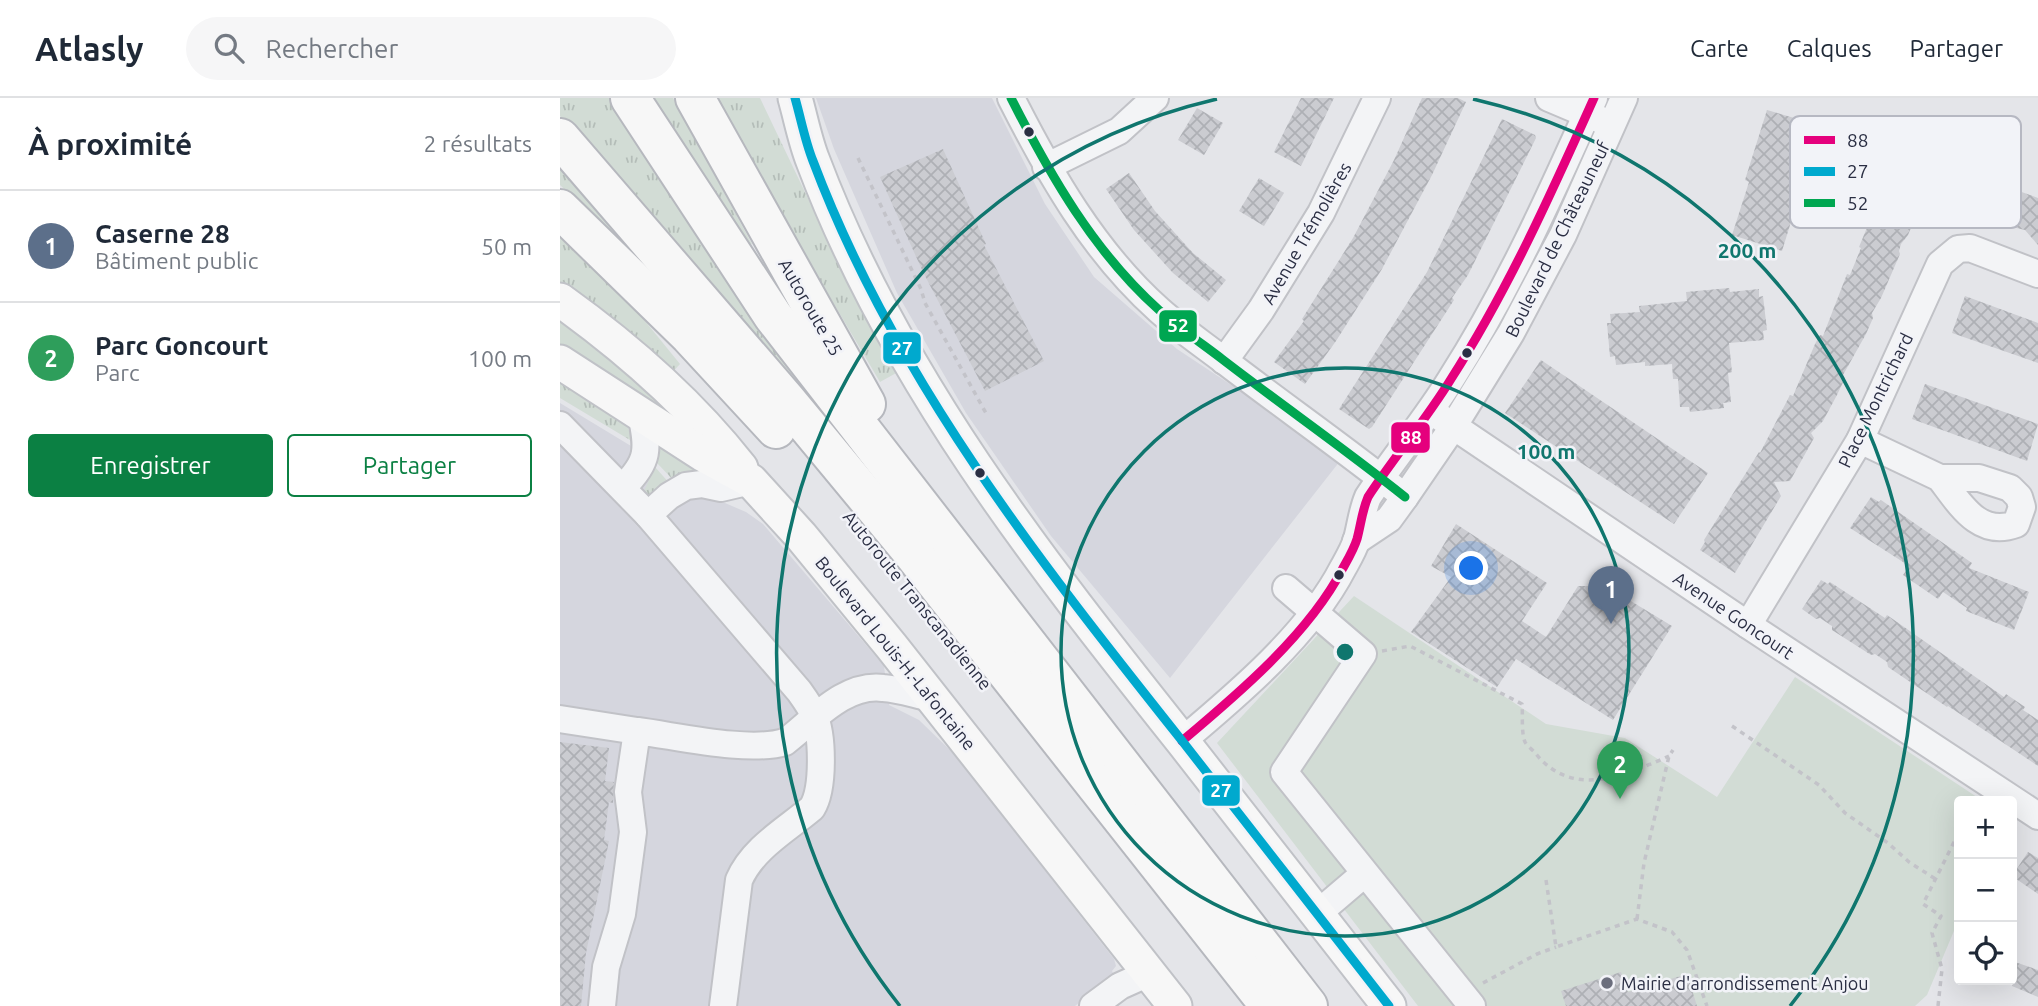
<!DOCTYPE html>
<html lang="fr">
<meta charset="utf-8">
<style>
:root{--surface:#fff;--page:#f6f6f7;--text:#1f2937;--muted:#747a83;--line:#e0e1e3;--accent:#0b8043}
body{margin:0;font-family:Ubuntu,sans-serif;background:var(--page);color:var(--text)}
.controls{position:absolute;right:21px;bottom:21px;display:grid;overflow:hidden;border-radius:7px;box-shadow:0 7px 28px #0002}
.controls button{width:63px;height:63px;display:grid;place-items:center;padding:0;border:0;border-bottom:2px solid var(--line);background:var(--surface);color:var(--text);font:35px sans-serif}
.you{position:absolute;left:912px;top:471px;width:24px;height:24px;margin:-18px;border:5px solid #fff;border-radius:50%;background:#1a73e8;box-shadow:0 0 0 10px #1a73e833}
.badge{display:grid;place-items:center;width:46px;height:46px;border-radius:50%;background:var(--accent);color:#fff;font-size:23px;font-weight:700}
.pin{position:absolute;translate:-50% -58px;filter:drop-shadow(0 2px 4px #0008)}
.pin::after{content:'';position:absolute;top:37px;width:24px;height:21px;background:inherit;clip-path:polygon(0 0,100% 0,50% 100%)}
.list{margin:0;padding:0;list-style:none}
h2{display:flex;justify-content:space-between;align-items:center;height:91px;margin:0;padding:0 28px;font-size:30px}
h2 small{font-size:23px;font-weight:400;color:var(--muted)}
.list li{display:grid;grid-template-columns:46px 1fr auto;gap:21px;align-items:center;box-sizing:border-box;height:112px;padding:0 28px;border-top:2px solid var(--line)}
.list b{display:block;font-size:26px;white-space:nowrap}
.list p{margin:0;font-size:23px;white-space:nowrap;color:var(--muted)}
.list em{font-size:23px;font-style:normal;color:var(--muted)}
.actions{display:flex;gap:14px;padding:21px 28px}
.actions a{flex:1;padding:16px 0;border:2px solid var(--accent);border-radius:7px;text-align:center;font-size:24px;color:var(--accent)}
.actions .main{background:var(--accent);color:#fff}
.icon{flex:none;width:38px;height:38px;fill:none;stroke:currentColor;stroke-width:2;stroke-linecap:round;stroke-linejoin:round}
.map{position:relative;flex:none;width:1478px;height:908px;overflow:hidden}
header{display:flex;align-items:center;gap:42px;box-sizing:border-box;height:98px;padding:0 35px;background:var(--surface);border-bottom:2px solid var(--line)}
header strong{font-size:33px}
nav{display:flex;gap:38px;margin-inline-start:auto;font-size:24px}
.search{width:490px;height:63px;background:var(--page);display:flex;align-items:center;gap:18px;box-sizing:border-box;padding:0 24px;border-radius:38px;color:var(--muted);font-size:26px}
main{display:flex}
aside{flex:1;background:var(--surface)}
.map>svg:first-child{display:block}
.built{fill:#d5d6de}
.grass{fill:url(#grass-tufts)}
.park{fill:#d2dcd5}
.building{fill:url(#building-cross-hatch)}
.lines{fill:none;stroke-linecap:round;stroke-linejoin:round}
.minor-casing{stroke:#c1c2c7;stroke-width:30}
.major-casing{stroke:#c0c2c7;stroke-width:37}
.highway-casing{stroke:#b6b8be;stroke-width:42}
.path{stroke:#c3c3c9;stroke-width:3.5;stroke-dasharray:5 5;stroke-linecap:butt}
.minor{stroke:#f3f4f6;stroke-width:26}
.major{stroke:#f7f7f7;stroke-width:33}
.highway{stroke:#f7f7f7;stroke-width:38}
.bus-1-casing{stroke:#f2f3f8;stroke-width:14}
.bus-2-casing{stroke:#f2f3f8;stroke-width:14}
.bus-3-casing{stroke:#f2f3f8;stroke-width:14}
.bus-1{stroke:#e5007d;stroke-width:9}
.bus-2{stroke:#00a9ce;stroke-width:9}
.bus-3{stroke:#00a651;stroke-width:9}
.ring{fill:none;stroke:#0f766e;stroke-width:3.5}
.bus-dot{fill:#2a2e43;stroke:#f2f3f8;stroke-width:2.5}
.poi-dot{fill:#6b6e7d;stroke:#f2f3f8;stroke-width:2.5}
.labels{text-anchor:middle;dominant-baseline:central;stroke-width:5;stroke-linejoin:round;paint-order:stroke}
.street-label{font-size:18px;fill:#2a2e43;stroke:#f2f3f8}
.poi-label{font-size:18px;fill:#2a2e43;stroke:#f2f3f8;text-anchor:start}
.key{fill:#f2f3f8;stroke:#b6b8c2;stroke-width:2}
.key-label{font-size:19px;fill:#2a2e43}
.centre{fill:#0f766e;stroke:#f2f3f8;stroke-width:3.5}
.ring-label{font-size:21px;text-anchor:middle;font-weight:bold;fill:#0f766e;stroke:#f2f3f8;stroke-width:5;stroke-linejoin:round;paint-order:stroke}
.line-badge{stroke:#f2f3f8;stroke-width:2.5}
.badge-label{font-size:19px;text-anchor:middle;font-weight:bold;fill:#fff}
</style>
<header>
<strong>Atlasly</strong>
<div class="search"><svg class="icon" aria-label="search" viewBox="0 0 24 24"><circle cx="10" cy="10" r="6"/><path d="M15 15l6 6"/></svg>Rechercher</div>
<nav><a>Carte</a><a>Calques</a><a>Partager</a></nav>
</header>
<main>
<aside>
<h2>À proximité<small>2 résultats</small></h2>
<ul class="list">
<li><span class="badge" style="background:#5c6f8a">1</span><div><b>Caserne 28</b><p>Bâtiment public</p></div><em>50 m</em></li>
<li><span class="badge" style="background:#2e9e5b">2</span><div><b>Parc Goncourt</b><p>Parc</p></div><em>100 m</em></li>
</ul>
<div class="actions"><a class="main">Enregistrer</a><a>Partager</a></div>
</aside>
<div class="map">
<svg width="1478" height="908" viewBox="0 0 1478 908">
<defs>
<pattern id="grass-tufts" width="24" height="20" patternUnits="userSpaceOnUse" patternTransform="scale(1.75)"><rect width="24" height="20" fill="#d2dcd5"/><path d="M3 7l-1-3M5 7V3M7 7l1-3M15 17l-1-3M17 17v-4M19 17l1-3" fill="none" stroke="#b4bdb8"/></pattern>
<pattern id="building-cross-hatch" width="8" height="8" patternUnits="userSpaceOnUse" patternTransform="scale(1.75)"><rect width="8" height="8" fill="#cbccd1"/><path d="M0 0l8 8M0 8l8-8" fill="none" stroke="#aeb0b5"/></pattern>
</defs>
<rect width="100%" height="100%" fill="#e4e5e9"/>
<g class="built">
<polygon points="256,0 432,0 485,106 534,179 617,251 751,340 780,363 610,580 491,438 406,315 337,195 274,51"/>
<polygon points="0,305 76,351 124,402 131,397 151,399 186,414 203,426 324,568 325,576 322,578 330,603 329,607 359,622 392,654 554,861 556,868 552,873 554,877 515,908 0,908"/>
</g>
<g class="grass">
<polygon points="0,0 54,0 240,280 307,374 0,18"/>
<polygon points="87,0 113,0 192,146 187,149"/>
<polygon points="156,0 200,0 277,161 338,274 320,284 206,91"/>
<polygon points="0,59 66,136 59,143 0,87"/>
<polygon points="0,138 72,207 120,266 110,277 0,189"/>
<polygon points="0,215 134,330 0,250"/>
<polygon points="0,277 65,324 75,345 0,300"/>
<polygon points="105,344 152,377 115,384 97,365 97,349"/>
<polygon points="95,369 111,387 87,397 84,393"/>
</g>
<polygon class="park" points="794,498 986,626 1065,640 1157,699 1235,579 1423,703 1399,703 1399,821 1367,897 1355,908 858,908 657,645"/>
<g class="building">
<polygon points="741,0 774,0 741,68 714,54"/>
<polygon points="862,0 898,0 906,4 872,77 822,171 776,243 745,286 714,264 744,223 742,221 793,140 834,62"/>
<polygon points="637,10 663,25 644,57 618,42"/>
<polygon points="1207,12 1258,27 1241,81 1244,82 1222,153 1172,137 1189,84 1185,82"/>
<polygon points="942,21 975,37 976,40 908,177 892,200 894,202 812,329 809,331 779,311 867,174"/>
<polygon points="383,51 426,146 424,147 484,263 425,293 363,174 320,79"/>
<polygon points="569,75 595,113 633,155 666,182 648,204 613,175 574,132 546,91"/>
<polygon points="699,80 724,95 704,128 679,113"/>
<polygon points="1448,89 1478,100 1478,147 1465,132 1435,125"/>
<polygon points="1319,109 1354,123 1348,137 1341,146 1339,153 1340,156 1321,200 1312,215 1313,220 1306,236 1283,277 1285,280 1277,297 1263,323 1251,335 1254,340 1230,383 1214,384 1221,398 1175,475 1140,452 1145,444 1144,442 1199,354 1200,355 1230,297 1233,298 1255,246 1260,237 1263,238 1287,176 1290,177 1301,150 1299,149 1313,115 1316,116"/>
<polygon points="1169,190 1170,194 1199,191 1199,199 1203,198 1207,232 1203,233 1204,242 1169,245 1172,274 1168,275 1171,304 1163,305 1164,310 1130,314 1129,309 1120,309 1118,281 1113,281 1112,266 1085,268 1085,264 1056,267 1055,258 1050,259 1047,225 1051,225 1050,216 1080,214 1079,208 1127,203 1126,194"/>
<polygon points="1405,198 1478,225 1478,265 1392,235"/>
<polygon points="981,262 1148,375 1114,426 945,315"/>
<polygon points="1365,286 1478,326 1467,363 1352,321"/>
<polygon points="1311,399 1319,404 1321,402 1412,465 1409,470 1469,494 1454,532 1406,513 1407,510 1383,494 1378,501 1343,477 1348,470 1343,464 1290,430"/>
<polygon points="896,426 987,485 962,523 986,539 1018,488 1046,488 1112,528 1053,622 956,561 937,589 851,534 891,479 871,468"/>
<polygon points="1261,482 1268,486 1270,484 1325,520 1327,517 1444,599 1446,596 1465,609 1463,612 1478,622 1478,668 1388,608 1387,609 1328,569 1327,564 1315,556 1311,557 1272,532 1272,528 1260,520 1256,521 1242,511"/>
<polygon points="0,644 49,650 45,683 54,684 53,705 49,704 44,742 49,743 26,855 21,908 0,908"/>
<polygon points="1468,754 1478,760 1478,796 1452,778"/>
<polygon points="1452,863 1478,872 1478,899 1452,888"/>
<polygon points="1061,874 1068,894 1127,876 1137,908 1006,908 1001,893"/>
</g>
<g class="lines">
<defs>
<g id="minor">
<path d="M451,0C490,77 534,154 599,212C619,230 641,245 662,261C723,308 785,351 845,399"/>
<polyline points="989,0 1041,22"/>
<polyline points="486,69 559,33 595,0"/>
<polyline points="664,263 701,212 761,115 817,0"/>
<polyline points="871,313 1188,527 1478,718"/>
<path d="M0,327L88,417L239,593C244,600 250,608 254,617C263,637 264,691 252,710C226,732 193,750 179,782L163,908"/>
<path d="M1300,342L1380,380H1419L1450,390L1459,399L1462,409L1456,426C1419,440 1400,406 1380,380"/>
<path d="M63,389C90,363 88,351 81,315"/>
<polyline points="88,417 109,398 126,388 142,386 161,390 191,383"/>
<polyline points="796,443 829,421 845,399 893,329 951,235 1003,137 1064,0"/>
<polyline points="726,490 803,556 724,674 912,908"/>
<polyline points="1188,527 1300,342 1380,166 1398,151 1410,150 1478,176"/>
<polyline points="0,621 77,633"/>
<path d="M622,643C678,596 749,536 783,470C788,461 794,451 797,441C801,426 802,413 808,399C834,359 866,322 891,281C948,192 991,96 1034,0"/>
<polyline points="757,816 804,776"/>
<path d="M42,908L46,869L62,816L73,734L68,694L77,633C117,638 188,655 225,644C253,623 284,585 323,590C340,591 356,597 372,600"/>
<polyline points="533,908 560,888 589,875"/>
</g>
<g id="major">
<path d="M235,0C241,21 245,43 253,63C335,281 480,464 623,644C692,732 760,820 829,908"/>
<path d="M0,202C67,250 130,305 181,370"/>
<polyline points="0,264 142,356 191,383 241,438 332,549 615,908"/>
</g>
<g id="highway">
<polyline points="70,0 213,218 748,908"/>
<polyline points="135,0 306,306"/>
<polyline points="0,40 226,302 351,453 710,908"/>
<polyline points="0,111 130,238 216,331"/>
</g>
</defs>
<use href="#minor" class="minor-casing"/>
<use href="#major" class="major-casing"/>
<use href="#highway" class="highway-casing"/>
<g class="path">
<polyline points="298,60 361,191 365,205 427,317"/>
<path d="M822,553L850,548L962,606C963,617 961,634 965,644C967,648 973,652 976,656C1013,701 1064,678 1109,658"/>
<polyline points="1172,628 1259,687 1285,715 1328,745 1349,764 1377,782"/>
<polyline points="986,782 996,849 1077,821 1112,834 1127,852 1147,908"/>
<polyline points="1077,821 1084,765 1109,658 1113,652"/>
<polyline points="923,885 977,856 996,849"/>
<polyline points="1378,908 1382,871 1372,835 1381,818 1363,806 1399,734"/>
</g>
<use href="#minor" class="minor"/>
<use href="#major" class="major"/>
<use href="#highway" class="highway"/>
<defs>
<path id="bus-1" d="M622,643C678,596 749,536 783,470C788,461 794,451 797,441C801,426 802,413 808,399C834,359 866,322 891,281C948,192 991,96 1034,0"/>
<path id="bus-2" d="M235,0C241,21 245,43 253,63C335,281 480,464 623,644C692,732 760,820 829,908"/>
<path id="bus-3" d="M451,0C490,77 534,154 599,212C619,230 641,245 662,261C723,308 785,351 845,399"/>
</defs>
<use href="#bus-1" class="bus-1-casing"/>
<use href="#bus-2" class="bus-2-casing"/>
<use href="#bus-3" class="bus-3-casing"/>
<use href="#bus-1" class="bus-1"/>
<use href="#bus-2" class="bus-2"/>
<use href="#bus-3" class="bus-3"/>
</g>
<g class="ring">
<circle cx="785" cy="554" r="284"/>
<path d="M340 908A568 568 0 0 1 657 1M913 1A568 568 0 0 1 1230 908"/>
</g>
<g class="bus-dot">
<circle cx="469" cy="34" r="6"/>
<circle cx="907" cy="255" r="6"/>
<circle cx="420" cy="375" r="6"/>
<circle cx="779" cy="477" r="6"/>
</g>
<circle class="poi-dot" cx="1047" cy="885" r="7"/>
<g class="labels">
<g class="street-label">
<text transform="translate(746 135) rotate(-60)">Avenue Trémolières</text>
<text transform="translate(997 141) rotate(-64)">Boulevard de Châteauneuf</text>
<text transform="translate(251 209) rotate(60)">Autoroute 25</text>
<text transform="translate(1315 302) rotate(-64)">Place Montrichard</text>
<text transform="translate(358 502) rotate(51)">Autoroute Transcanadienne</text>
<text transform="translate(1174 517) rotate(34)">Avenue Goncourt</text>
<text transform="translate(336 555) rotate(51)">Boulevard Louis-H.-Lafontaine</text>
</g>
<g class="poi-label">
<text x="1061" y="885">Mairie d'arrondissement Anjou</text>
</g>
</g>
<rect x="1230" y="18" width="231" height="112" rx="10" class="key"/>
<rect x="1244" y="38" width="31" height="8" fill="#e5007d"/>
<rect x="1244" y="69" width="31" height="9" fill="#00a9ce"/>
<rect x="1244" y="101" width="31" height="8" fill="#00a651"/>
<g class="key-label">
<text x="1287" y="49">88</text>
<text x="1287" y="80">27</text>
<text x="1287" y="112">52</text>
</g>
<circle cx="785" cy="554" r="10" class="centre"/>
<g class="ring-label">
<text x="1187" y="160">200 m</text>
<text x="986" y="361">100 m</text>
</g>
<g class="line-badge">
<rect x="598" y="211" width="40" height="34" rx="7" fill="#00a651"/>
<rect x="322" y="233" width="40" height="34" rx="7" fill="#00a9ce"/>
<rect x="830" y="323" width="41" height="33" rx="7" fill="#e5007d"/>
<rect x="641" y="676" width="40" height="33" rx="7" fill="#00a9ce"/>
</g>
<g class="badge-label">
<text x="618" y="234">52</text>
<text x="342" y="257">27</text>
<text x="851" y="346">88</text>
<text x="661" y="699">27</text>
</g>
</svg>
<div class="controls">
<button>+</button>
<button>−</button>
<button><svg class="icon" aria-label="locate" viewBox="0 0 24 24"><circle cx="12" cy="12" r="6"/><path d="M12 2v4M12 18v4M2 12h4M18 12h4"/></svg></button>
</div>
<div class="you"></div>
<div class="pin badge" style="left:1051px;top:526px;background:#5c6f8a">1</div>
<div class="pin badge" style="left:1060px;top:701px;background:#2e9e5b">2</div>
</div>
</main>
